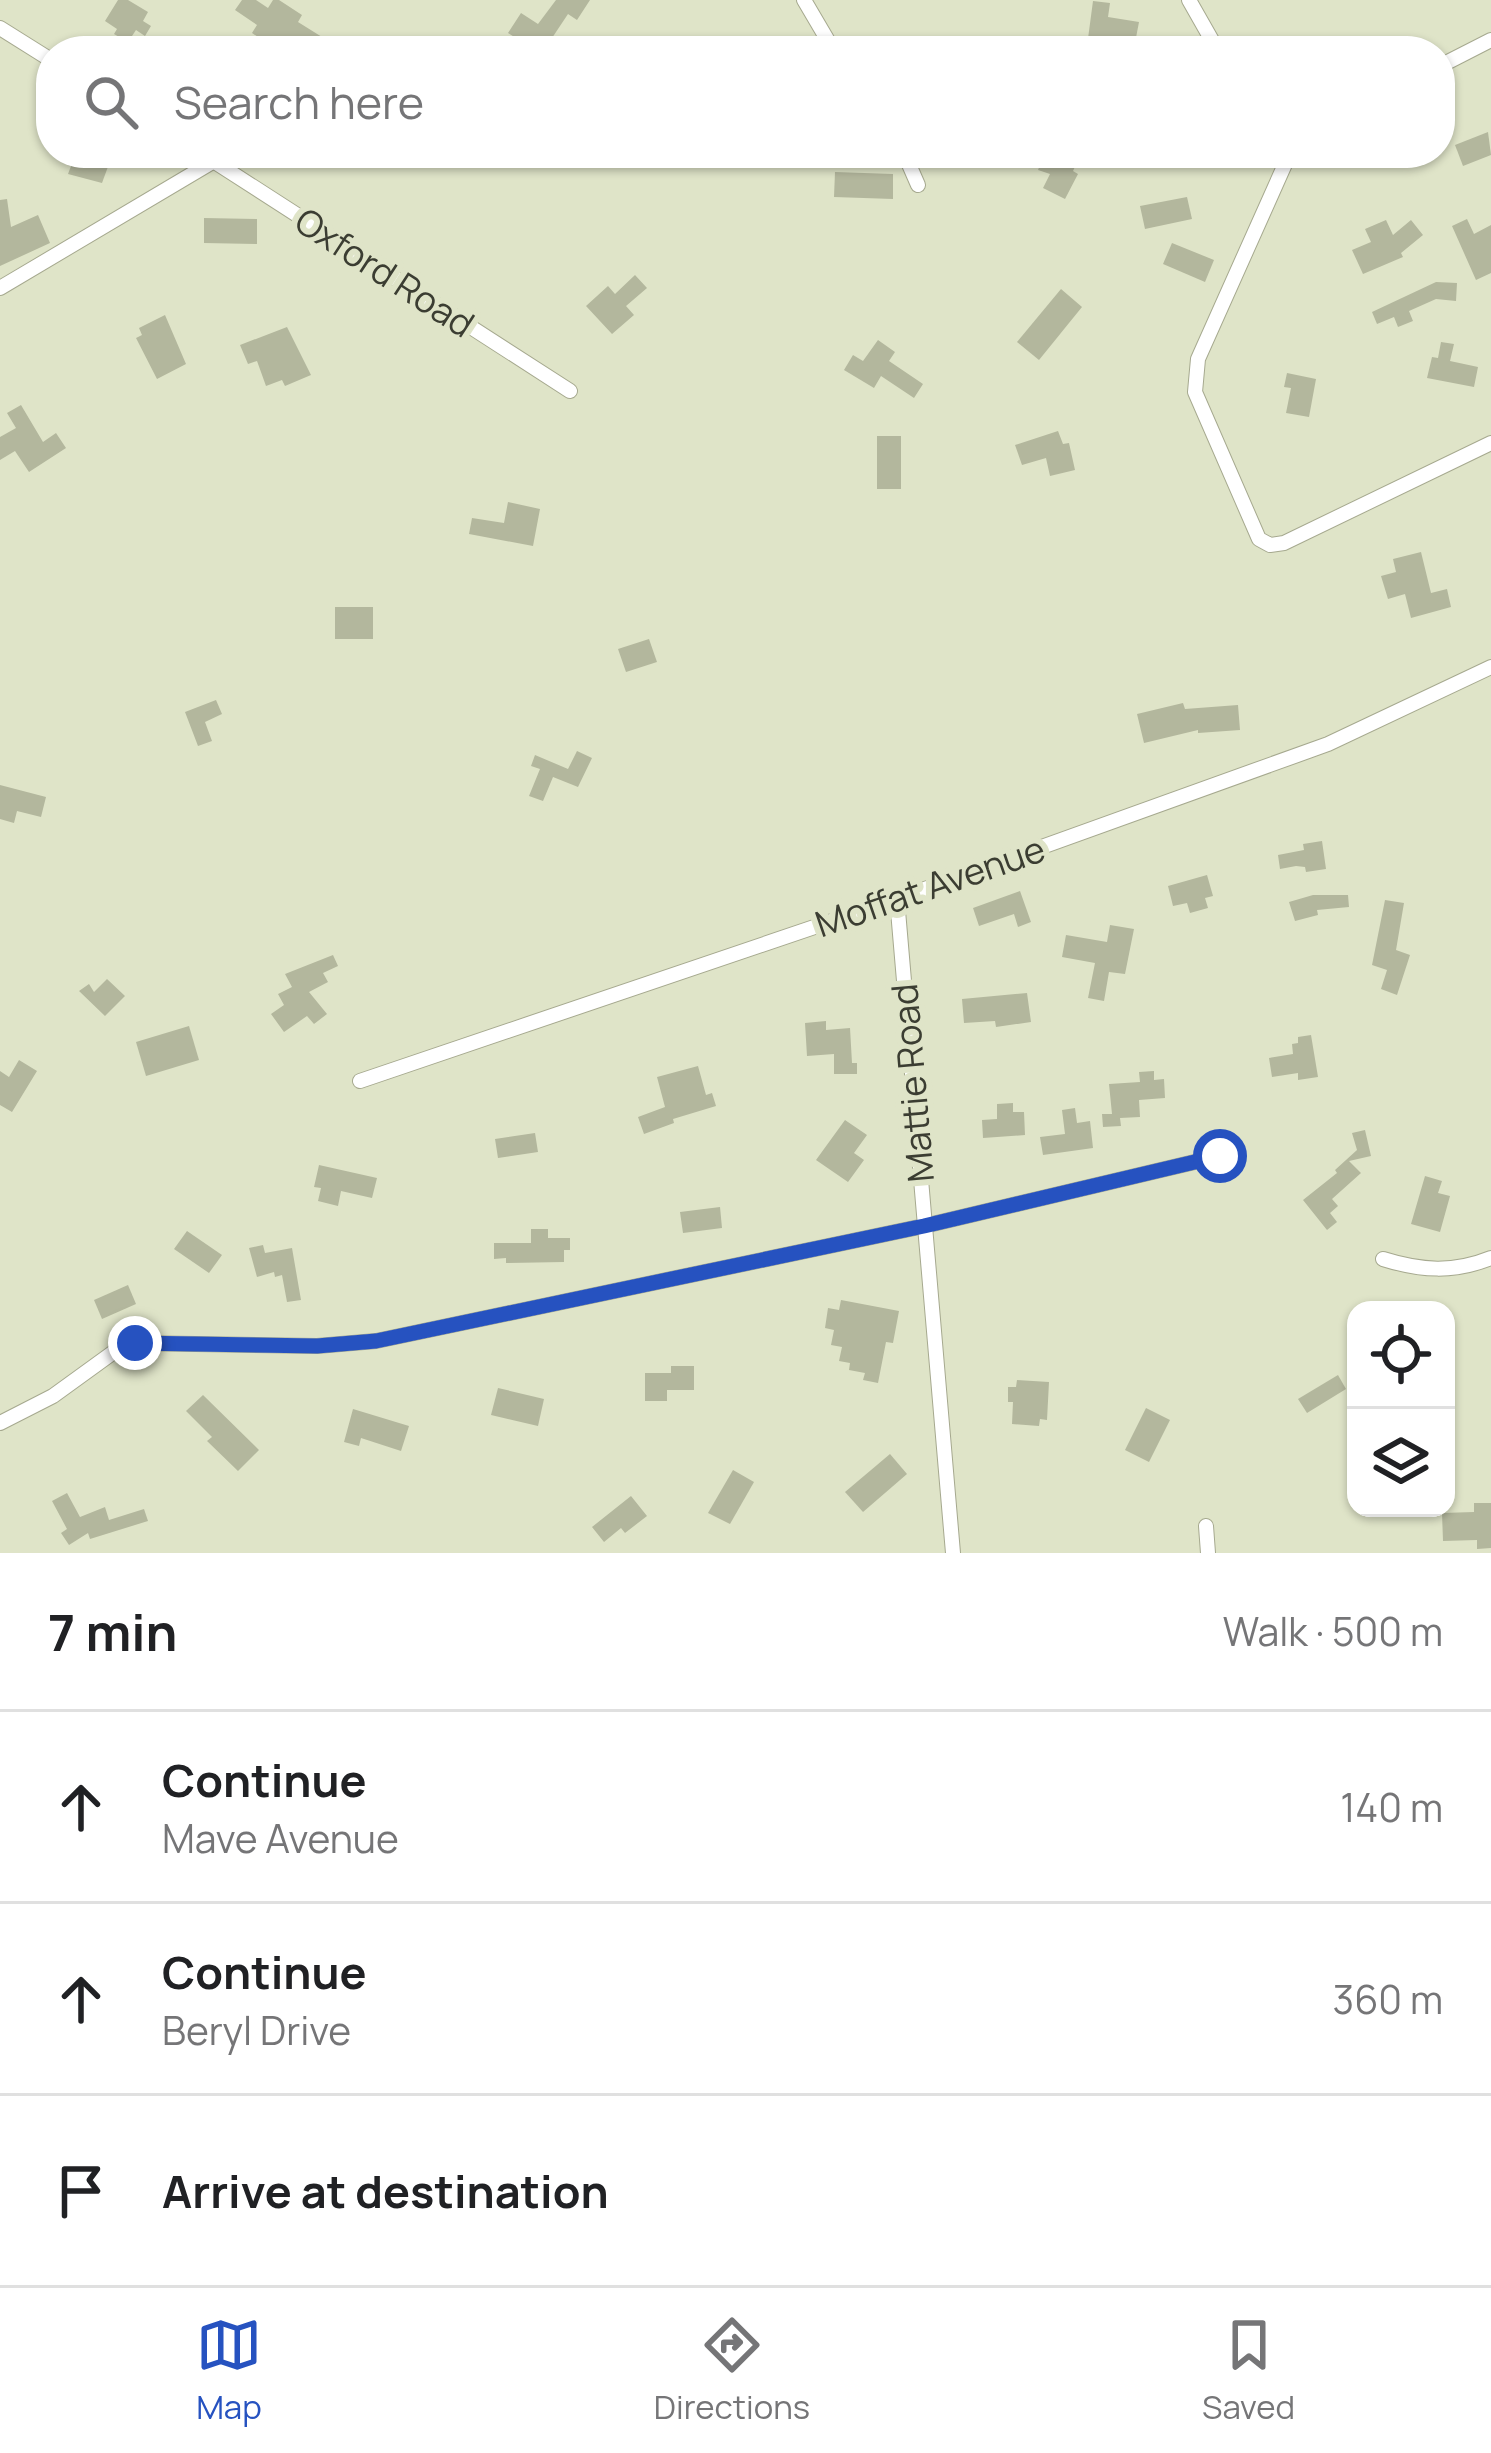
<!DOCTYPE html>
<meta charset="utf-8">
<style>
:root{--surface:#fff;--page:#f2f2f2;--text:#202124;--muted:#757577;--line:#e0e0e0;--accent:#2652c0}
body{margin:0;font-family:Manrope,sans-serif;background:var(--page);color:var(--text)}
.controls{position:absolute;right:36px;bottom:36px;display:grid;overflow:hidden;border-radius:24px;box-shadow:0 3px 9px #0004}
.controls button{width:108px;height:108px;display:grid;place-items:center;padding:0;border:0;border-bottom:3px solid var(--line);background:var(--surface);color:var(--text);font:60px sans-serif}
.stop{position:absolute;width:36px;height:36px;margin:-27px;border:9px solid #2652c0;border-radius:50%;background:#fff}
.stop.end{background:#2652c0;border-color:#fff;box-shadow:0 3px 12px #0008}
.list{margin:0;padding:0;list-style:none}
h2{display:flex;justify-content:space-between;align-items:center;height:156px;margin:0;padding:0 48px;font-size:51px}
h2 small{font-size:39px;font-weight:400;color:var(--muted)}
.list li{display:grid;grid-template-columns:78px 1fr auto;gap:36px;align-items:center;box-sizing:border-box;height:192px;padding:0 48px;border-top:3px solid var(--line)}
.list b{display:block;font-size:45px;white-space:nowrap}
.list p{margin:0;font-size:39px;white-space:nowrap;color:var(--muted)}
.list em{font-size:39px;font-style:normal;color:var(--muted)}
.icon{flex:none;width:66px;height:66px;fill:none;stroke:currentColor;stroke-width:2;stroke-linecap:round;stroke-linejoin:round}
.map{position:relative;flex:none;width:1491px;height:1553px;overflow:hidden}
.search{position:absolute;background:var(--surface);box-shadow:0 3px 9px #0004;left:36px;right:36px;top:36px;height:132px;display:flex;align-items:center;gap:30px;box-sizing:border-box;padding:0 42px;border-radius:48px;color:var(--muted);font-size:45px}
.sheet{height:732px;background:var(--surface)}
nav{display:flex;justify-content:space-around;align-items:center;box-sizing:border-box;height:168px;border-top:3px solid var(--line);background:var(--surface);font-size:33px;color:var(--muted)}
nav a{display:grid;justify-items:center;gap:6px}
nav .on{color:var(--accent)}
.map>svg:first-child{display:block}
.building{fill:#b3b79d}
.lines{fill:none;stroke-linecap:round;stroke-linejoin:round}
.street-casing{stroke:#a6a98f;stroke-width:16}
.street{stroke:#fff;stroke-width:14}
.route{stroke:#2652c0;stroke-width:15}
.labels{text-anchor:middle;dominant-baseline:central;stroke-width:12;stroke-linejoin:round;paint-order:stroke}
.street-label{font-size:36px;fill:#3b3d32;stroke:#dfe4c8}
</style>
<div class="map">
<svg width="1491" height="1553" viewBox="0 0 1491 1553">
<rect width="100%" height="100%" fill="#dfe4c8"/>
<g class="building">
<polygon points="118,0 128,0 148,12 143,21 151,26 145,36 136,30 128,42 114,34 117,29 105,21"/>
<polygon points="242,0 256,0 268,8 273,0 279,0 302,15 298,22 322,37 314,51 261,51 267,43 252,33 257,25 235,10"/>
<polygon points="556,0 590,0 577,20 568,14 546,47 537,41 532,48 508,33 521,13 538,24"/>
<polygon points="1093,1 1110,3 1108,17 1139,22 1135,43 1105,37 1103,48 1087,46"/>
<polygon points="1488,132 1491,155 1463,166 1455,145"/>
<polygon points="76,153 113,153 102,183 68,174"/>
<polygon points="1045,153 1068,153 1079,158 1073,171 1078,174 1065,199 1043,188 1050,174 1038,170"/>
<polygon points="835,172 893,174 893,199 834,197"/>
<polygon points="1187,197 1192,219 1145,229 1140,206"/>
<polygon points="7,199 11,227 38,215 50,243 0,266 0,200"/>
<polygon points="204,218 257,219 257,244 204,243"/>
<polygon points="1467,219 1474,234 1491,225 1491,273 1476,280 1452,226"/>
<polygon points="1386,220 1393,235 1411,220 1423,235 1401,253 1403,257 1363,274 1352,250 1371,242 1365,229"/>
<polygon points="1172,243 1214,260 1205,282 1163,264"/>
<polygon points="635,275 647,288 626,306 634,315 612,334 586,306 608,286 615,294"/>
<polygon points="1436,282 1457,283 1456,301 1436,299 1409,311 1413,321 1398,327 1394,317 1377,324 1372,312"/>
<polygon points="1061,289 1082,307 1039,360 1017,342"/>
<polygon points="165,315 186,364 157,379 136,338 142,335 139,328"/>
<polygon points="287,327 311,375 285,386 282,380 266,386 257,361 248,364 240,345"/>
<polygon points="878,340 895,352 889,361 923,384 914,398 881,376 874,388 844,370 853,355 863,361"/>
<polygon points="1441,342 1454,344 1450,361 1478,367 1474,387 1427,378 1432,357 1438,358"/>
<polygon points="1287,373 1316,379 1309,417 1286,413 1291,388 1284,387"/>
<polygon points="21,405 43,442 56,433 66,448 29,472 15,451 0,460 0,437 16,428 7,413"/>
<polygon points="1058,431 1063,444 1069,443 1075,470 1050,476 1046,458 1022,465 1015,445"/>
<rect x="877" y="436" width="24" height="53"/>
<polygon points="508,502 540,509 533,546 469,534 472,518 504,523"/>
<polygon points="1421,552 1431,593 1447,589 1451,607 1411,618 1405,594 1388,599 1381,576 1396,572 1393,559"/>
<rect x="335" y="607" width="38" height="32"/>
<polygon points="649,639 657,662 626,672 618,649"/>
<polygon points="216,700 222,714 205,722 212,741 198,746 185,712"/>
<polygon points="1183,703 1185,709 1238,705 1240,730 1198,733 1198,730 1144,743 1137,714"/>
<polygon points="577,751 592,758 578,787 553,777 543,801 529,796 540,769 531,766 535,755 568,769"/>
<polygon points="0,785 46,797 41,817 17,811 14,823 0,819"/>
<polygon points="1322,841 1326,869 1306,872 1305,867 1296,866 1280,869 1278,855 1304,850 1303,844"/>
<polygon points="1207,875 1213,896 1205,898 1208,908 1190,913 1187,903 1173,906 1168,886"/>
<polygon points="1020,891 1031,922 1018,927 1014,914 979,926 973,908"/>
<polygon points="1313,895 1348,895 1349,907 1317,910 1318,915 1295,921 1289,902"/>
<polygon points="1385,900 1404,903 1396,950 1410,955 1397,995 1381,989 1387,970 1372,965"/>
<polygon points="1110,925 1134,929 1125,974 1109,972 1104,1001 1088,998 1095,963 1062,957 1066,935 1107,942"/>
<polygon points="333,955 338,966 323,973 328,982 309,992 327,1014 314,1024 307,1016 284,1032 271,1014 284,1005 278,994 292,987 285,974"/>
<polygon points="107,979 125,996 105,1016 79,991 89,984 94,992"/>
<polygon points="1027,993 1031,1022 996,1027 995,1021 964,1023 962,999"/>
<polygon points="826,1021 826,1030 850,1028 852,1063 857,1063 857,1074 834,1074 834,1054 807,1056 805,1023"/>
<polygon points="189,1026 199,1060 146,1076 136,1042"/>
<polygon points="1311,1035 1318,1077 1298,1080 1298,1073 1272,1077 1269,1058 1293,1054 1292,1044 1298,1043 1298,1037"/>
<polygon points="19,1060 37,1071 12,1112 0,1105 0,1071 9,1077"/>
<polygon points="698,1066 706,1095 712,1093 716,1106 673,1119 674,1123 644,1134 638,1117 665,1107 657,1077"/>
<polygon points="1154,1071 1154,1080 1164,1079 1165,1098 1139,1100 1140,1117 1120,1118 1121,1126 1103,1127 1102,1114 1112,1114 1109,1084 1140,1082 1139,1072"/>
<polygon points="1013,1103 1013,1112 1024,1112 1025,1135 983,1138 982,1120 997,1119 997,1104"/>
<polygon points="1075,1108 1077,1123 1090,1121 1093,1148 1043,1155 1040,1137 1065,1134 1062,1110"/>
<polygon points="845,1120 867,1135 854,1153 864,1160 848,1182 816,1160"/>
<polygon points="1365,1130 1371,1156 1349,1161 1361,1173 1332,1199 1338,1206 1330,1213 1337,1222 1327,1230 1303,1200 1337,1173 1335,1170 1357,1150 1352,1133"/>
<polygon points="535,1133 538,1152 498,1158 495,1139"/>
<polygon points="319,1165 377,1178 372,1198 341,1191 338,1206 318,1201 321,1188 314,1187"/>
<polygon points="1425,1176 1442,1181 1438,1193 1450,1196 1440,1232 1411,1224"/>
<polygon points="720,1207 722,1228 683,1233 680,1212"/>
<polygon points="531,1229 548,1229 548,1238 570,1238 570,1250 564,1250 564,1262 506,1263 506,1258 494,1259 494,1243 531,1243"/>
<polygon points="187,1231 222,1255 209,1273 174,1249"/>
<polygon points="263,1245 265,1253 292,1248 301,1300 287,1302 282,1275 275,1277 274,1272 257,1277 249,1248"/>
<polygon points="128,1285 136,1304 102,1319 94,1300"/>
<polygon points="841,1300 899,1311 893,1343 886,1342 878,1383 863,1380 865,1373 849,1370 850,1363 839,1361 842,1347 831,1345 834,1330 825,1328 828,1308 839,1310"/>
<polygon points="671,1366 694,1366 694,1390 667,1390 667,1401 645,1401 645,1373 671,1373"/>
<polygon points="1338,1375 1346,1389 1307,1413 1298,1399"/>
<polygon points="1017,1380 1049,1382 1047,1420 1040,1419 1039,1426 1012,1424 1013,1402 1008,1402 1008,1387 1016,1387"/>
<polygon points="498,1388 544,1399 538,1426 491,1415"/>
<polygon points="203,1395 259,1450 238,1471 207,1441 212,1437 186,1411"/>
<polygon points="1146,1408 1170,1420 1149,1462 1125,1450"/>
<polygon points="353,1409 409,1426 401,1451 361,1438 359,1446 344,1442"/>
<polygon points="890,1454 907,1474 863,1512 845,1492"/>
<polygon points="733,1470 754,1482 730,1524 708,1513"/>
<polygon points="67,1493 80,1517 105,1507 109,1520 144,1509 148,1521 90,1539 88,1533 69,1545 61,1533 67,1529 52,1501"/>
<polygon points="631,1496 647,1516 625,1533 621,1528 604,1542 592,1527"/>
<polygon points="1474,1503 1491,1503 1491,1548 1477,1549 1477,1540 1443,1541 1442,1513 1474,1512"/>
</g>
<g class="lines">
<defs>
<g id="street">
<polyline points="804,0 834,51"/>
<polyline points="1189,0 1218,51"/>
<polyline points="0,28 51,60"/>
<polyline points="1440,66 1491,40"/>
<polyline points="201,153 570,391"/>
<polyline points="904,153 918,185"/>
<polyline points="1290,153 1198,359 1195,392 1259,539 1270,545 1284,543 1491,443"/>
<polyline points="0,288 214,161"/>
<polyline points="897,899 953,1553"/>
<polyline points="360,1081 897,899 1328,744 1491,667"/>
<path d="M1383,1259C1421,1271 1454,1273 1491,1258"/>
<polyline points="0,1423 53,1396 122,1346 135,1343 317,1346 376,1341 924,1226 1220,1156"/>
<polyline points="1206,1526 1208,1553"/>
</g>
</defs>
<use href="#street" class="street-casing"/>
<use href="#street" class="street"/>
</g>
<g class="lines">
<polyline class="route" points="135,1343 317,1346 376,1341 924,1226 1220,1156"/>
</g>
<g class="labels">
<g class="street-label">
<text transform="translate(385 272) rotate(33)">Oxford Road</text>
<text transform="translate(930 886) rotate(-19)">Moffat Avenue</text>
<text transform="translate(912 1083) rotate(-95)">Mattie Road</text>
</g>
</g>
</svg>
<div class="controls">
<button><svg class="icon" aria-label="locate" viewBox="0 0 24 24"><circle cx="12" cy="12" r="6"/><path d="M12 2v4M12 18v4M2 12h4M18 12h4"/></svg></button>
<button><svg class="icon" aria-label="layers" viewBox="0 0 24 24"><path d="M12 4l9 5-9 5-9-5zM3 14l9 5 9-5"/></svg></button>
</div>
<div class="stop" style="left:1220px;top:1156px"></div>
<div class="stop end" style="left:135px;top:1343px"></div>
<div class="search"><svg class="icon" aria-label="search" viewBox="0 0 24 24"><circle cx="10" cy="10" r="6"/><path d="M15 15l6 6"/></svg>Search here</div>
</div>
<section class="sheet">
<h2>7 min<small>Walk · 500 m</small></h2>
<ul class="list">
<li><svg class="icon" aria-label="ahead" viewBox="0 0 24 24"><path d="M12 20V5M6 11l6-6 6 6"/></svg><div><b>Continue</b><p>Mave Avenue</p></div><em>140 m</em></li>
<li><svg class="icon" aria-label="ahead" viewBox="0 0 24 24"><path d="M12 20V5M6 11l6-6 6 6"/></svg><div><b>Continue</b><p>Beryl Drive</p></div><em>360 m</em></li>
<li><svg class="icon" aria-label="arrive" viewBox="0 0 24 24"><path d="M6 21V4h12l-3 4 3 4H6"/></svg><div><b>Arrive at destination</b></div></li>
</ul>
</section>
<nav>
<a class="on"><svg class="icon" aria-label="map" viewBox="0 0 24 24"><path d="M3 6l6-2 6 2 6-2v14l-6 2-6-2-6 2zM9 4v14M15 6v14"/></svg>Map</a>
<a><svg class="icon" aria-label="directions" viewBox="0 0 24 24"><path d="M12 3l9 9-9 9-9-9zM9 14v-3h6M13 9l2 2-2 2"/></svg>Directions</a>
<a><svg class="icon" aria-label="saved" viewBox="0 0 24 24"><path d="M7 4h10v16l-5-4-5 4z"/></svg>Saved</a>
</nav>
